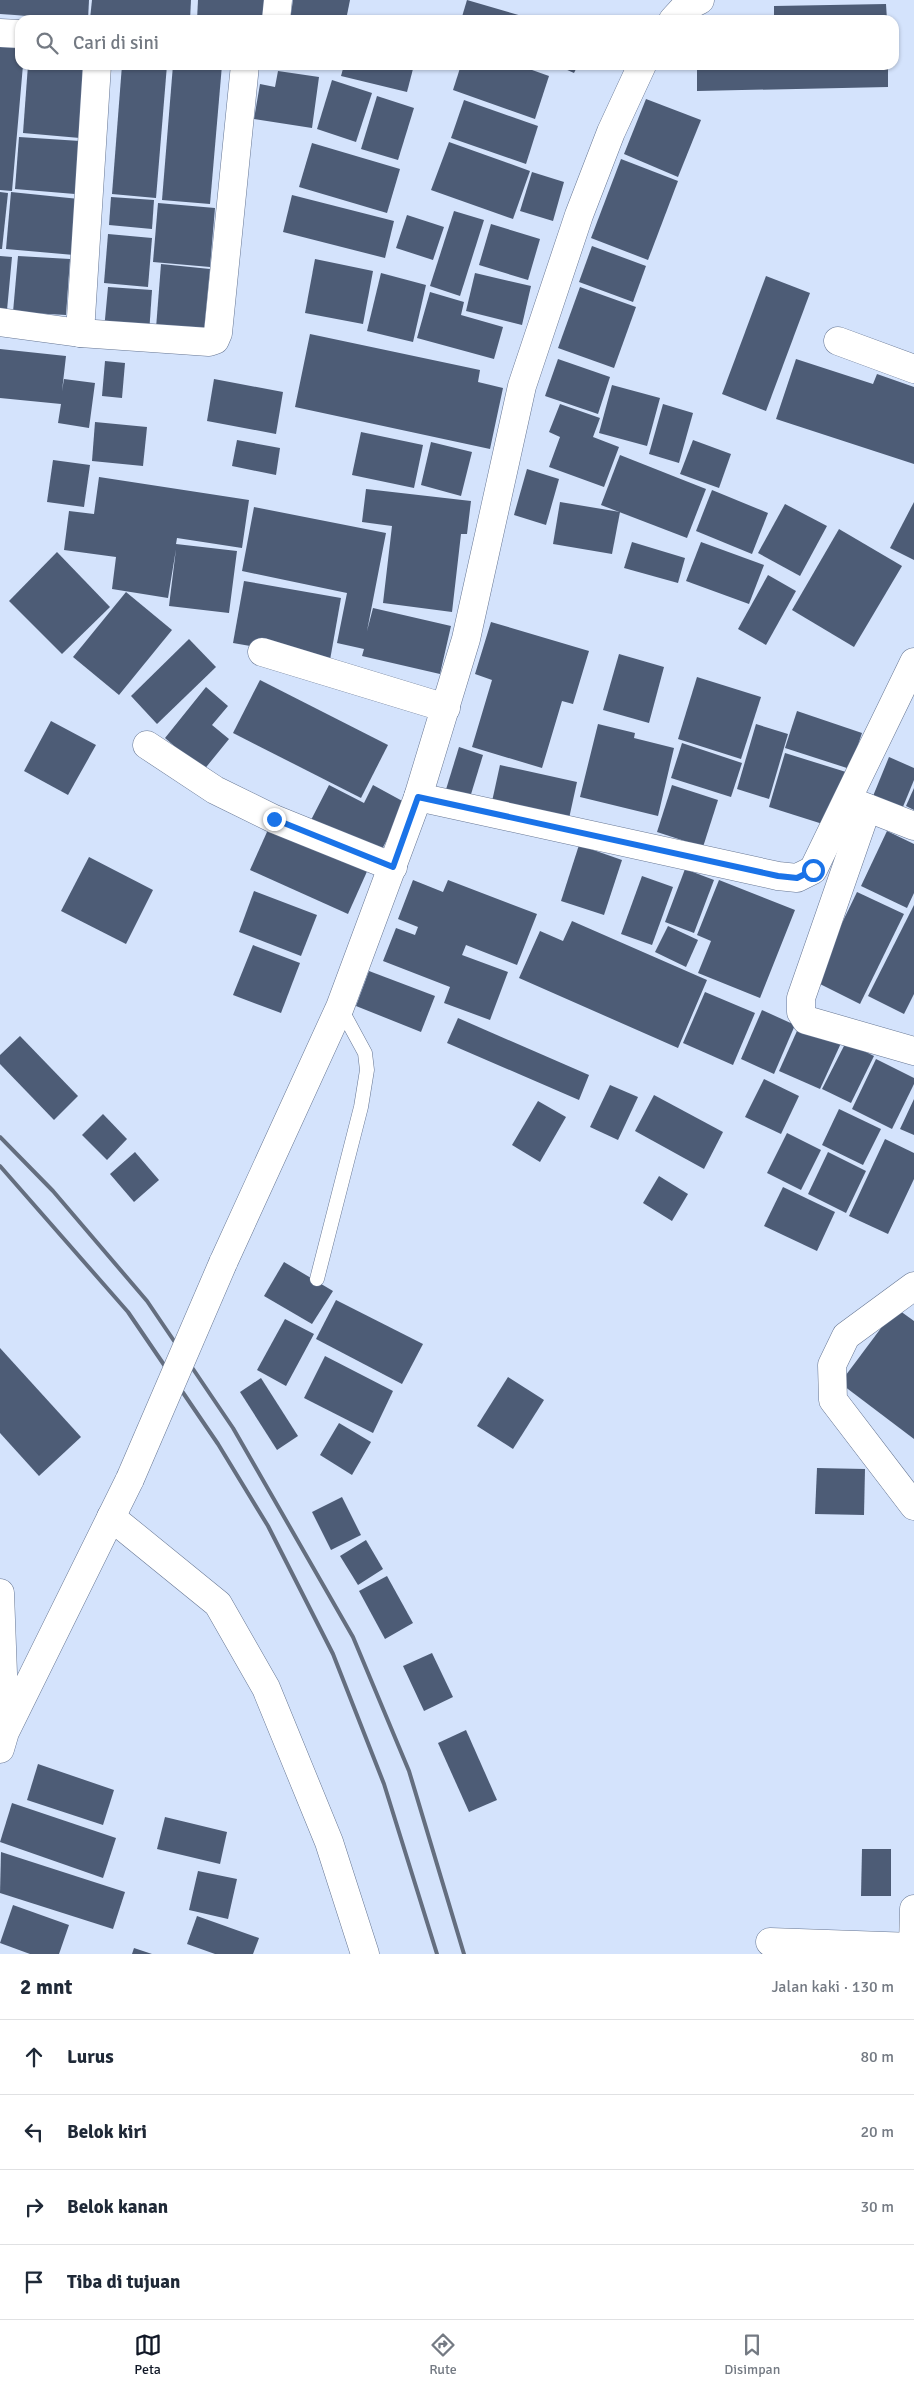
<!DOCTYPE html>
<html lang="id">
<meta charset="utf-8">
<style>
:root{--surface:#fff;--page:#f2f2f3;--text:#1f2937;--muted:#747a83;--line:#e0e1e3;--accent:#111827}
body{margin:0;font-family:Signika,sans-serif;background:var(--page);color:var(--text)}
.stop{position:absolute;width:15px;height:15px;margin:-11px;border:4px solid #1a73e8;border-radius:50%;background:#fff}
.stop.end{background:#1a73e8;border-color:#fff;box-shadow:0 1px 5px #0008}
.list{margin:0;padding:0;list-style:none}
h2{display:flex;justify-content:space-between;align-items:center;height:65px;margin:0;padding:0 20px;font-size:21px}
h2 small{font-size:16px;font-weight:400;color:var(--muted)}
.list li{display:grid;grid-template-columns:32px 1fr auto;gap:15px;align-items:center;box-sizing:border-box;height:75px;padding:0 20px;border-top:1px solid var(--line)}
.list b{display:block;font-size:19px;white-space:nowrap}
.list em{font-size:16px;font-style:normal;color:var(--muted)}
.icon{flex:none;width:28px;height:28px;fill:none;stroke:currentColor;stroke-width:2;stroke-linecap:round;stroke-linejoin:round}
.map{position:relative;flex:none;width:914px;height:1954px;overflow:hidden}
.search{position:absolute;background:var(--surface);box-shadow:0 1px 4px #0004;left:15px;right:15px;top:15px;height:55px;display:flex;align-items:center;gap:12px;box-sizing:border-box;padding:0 18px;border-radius:15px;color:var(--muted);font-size:19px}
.sheet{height:365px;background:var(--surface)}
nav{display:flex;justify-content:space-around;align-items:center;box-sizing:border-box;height:70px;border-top:1px solid var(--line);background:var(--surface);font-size:14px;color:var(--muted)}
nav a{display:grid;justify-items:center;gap:2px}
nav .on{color:var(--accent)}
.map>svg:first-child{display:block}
.building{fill:#4d5c76}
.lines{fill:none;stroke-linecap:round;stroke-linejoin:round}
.lane-casing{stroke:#667693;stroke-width:15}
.street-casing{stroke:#667693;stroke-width:29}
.lane{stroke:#fff;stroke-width:14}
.street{stroke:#fff;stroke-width:28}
.rail{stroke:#646e7f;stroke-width:4}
.street-bridge-casing{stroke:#667693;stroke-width:29;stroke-linecap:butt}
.street-bridge{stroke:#fff;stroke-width:28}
.route{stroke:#1a73e8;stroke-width:6}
</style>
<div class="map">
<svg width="914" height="1954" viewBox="0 0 914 1954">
<rect width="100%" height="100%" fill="#d4e3fc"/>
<g class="building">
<polygon points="0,0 89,0 88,20 0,14"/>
<polygon points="92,0 191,0 190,20 90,19"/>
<polygon points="198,0 265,0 263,20 197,20"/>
<polygon points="293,0 350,0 346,20 290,20"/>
<polygon points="467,0 529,18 528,20 461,20"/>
<polygon points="886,4 887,20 774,20 774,6"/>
<polygon points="0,44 20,45 20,65 23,65 12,191 0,190"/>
<polygon points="28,65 86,65 80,138 23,133"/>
<polygon points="122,65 167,65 156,198 112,194"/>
<polygon points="173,65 222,65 210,204 162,200"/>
<polygon points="344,65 414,65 407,92 341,76"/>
<polygon points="461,65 518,65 549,76 535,119 453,90"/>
<polygon points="556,65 578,65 574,73"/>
<polygon points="697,65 888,65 888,87 697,91"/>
<polygon points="278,71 319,77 312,128 254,119 260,84 275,87"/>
<polygon points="332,80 372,93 356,142 317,129"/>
<polygon points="377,96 414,108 398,160 361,149"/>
<polygon points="646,99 701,120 678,177 624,154"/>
<polygon points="464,100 538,126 526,164 451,138"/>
<polygon points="19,137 80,141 75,194 15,189"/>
<polygon points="449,142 530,171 513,219 431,190"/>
<polygon points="312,143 400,169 387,213 299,187"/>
<polygon points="621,159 678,181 648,260 591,238"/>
<polygon points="532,172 564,182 553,221 520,211"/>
<polygon points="0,192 8,193 2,249 0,249"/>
<polygon points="11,192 79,199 74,255 6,249"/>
<polygon points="292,195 394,221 385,258 283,232"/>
<polygon points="111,197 154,200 152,229 109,225"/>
<polygon points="158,203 215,208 210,267 153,262"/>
<polygon points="454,211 484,220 460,296 430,286"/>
<polygon points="407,215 444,227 433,260 396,248"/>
<polygon points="491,224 540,239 528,280 479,265"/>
<polygon points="108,234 152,238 148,287 104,283"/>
<polygon points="592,246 646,266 633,302 579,282"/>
<polygon points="0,256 12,257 7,310 0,309"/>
<polygon points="18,256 70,259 66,315 13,312"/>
<polygon points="315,259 373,271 363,324 305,313"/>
<polygon points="161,264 210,269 204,331 156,328"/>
<polygon points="381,273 426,285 413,342 367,331"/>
<polygon points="475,273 531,286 522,325 466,311"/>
<polygon points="766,276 810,293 766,411 722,394"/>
<polygon points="108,287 152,290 149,334 104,330"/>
<polygon points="580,287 636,307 614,368 558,348"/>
<polygon points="430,292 464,302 461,315 503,327 494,359 417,338"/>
<polygon points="310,334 480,370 478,382 503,388 490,449 295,407"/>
<polygon points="0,349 66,356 62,391 64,379 95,383 89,428 58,423 61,404 0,398"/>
<polygon points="558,359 610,377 598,414 545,396"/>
<polygon points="796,359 873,384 877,374 914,387 914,464 776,419"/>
<polygon points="105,361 125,363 122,398 102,396"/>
<polygon points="214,379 283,392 276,434 207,421"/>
<polygon points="612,385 660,398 647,446 599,433"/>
<polygon points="560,404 600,418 593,437 619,447 604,487 549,467 560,437 549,432"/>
<polygon points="663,404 693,413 679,463 649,454"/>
<polygon points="95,422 147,427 143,466 92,461"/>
<polygon points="361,432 423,445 414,488 352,475"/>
<polygon points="237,440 280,448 276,475 232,466"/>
<polygon points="693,440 731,454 719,488 680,474"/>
<polygon points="431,442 472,452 461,496 421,485"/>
<polygon points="620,455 706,489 687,538 601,505"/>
<polygon points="53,460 90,465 84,507 47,502"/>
<polygon points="527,469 559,479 546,525 514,515"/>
<polygon points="99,477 249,500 242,548 177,538 176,544 237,551 229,613 169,606 176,549 168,598 112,589 116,557 64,550 69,511 94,514"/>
<polygon points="366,489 471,501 467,534 461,534 452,612 383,603 392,526 362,522"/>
<polygon points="712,490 768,513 752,554 696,531"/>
<polygon points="560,502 620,512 612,554 553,544"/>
<polygon points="914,502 914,560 890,548"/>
<polygon points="785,504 827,526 800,576 758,553"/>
<polygon points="254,507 386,533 367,631 373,608 451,626 440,674 362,656 364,649 337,643 347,593 242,571"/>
<polygon points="839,529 902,566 854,647 792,610"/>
<polygon points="632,542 685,558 678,583 624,568"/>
<polygon points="701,542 764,565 749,604 686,581"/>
<polygon points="57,552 110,607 62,654 9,601"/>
<polygon points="768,575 796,591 766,645 738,629"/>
<polygon points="244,581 341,598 330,660 233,643"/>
<polygon points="126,592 172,630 119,695 73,657"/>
<polygon points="491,622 589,651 573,704 562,701 542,768 472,747 492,680 475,674"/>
<polygon points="189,639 216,667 157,724 131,696"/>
<polygon points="619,654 664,667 649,723 603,710"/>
<polygon points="697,677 761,697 741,759 678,739"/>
<polygon points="260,680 388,745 361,798 233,733"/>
<polygon points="206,687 228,706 212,725 229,739 203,771 165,738"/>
<polygon points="797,711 862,733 850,769 785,748"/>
<polygon points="51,721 96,745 68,795 24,771"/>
<polygon points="598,724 635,733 634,738 674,748 658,816 580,797"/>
<polygon points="756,724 788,734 769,799 737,789"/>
<polygon points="682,743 742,763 731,797 671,778"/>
<polygon points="459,747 483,755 468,804 444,796"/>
<polygon points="785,753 846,772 829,826 769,807"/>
<polygon points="889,757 914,768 914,780 900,814 871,801"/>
<polygon points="500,765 577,782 568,823 491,806"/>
<polygon points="329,785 364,803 373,785 406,803 379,855 311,820"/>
<polygon points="672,785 718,800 703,847 657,832"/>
<polygon points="914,788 914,810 906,806"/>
<polygon points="271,823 369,867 348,914 250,870"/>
<polygon points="887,831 914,844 914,893 907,908 861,886"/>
<polygon points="579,845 622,860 604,915 561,901"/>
<polygon points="89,857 153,890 126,944 61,911"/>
<polygon points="685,869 714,880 694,933 665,922"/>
<polygon points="642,876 673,887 652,945 621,934"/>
<polygon points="413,880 443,892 448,880 537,914 517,965 466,945 462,955 508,972 490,1020 444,1003 450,987 383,961 396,928 415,935 418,927 398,919"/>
<polygon points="719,880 795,910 760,998 698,973 711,941 697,935"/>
<polygon points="254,891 317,915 301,956 239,932"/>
<polygon points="857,892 904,914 860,1004 814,981"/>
<polygon points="914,905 914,994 904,1014 868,996"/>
<polygon points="572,921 707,980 678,1048 519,978 540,931 563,941"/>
<polygon points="668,926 698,940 686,967 655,952"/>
<polygon points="253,945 300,963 281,1013 233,995"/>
<polygon points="369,971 435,996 421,1032 356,1006"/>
<polygon points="705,992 755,1013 733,1065 683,1043"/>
<polygon points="762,1010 795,1025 774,1074 741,1059"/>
<polygon points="458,1018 589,1075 579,1100 447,1043"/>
<polygon points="801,1022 842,1041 820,1089 779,1071"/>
<polygon points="20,1036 78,1096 54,1120 0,1064 0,1055"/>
<polygon points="846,1042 874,1056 851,1103 822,1089"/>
<polygon points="876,1059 914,1078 914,1084 892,1129 852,1109"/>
<polygon points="764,1079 799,1096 781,1134 745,1117"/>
<polygon points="610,1085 638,1097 618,1140 590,1127"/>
<polygon points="654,1095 723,1132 704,1169 635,1131"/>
<polygon points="914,1099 914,1135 900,1129"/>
<polygon points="538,1101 566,1117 540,1162 512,1145"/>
<polygon points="839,1109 881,1129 863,1165 822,1145"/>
<polygon points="103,1114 127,1139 107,1160 82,1135"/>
<polygon points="787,1133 821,1150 801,1190 767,1173"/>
<polygon points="885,1139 914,1153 914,1179 888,1234 849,1216"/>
<polygon points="135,1152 159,1180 134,1202 110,1174"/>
<polygon points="828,1152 866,1171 846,1213 808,1194"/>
<polygon points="659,1176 688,1194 672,1221 643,1203"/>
<polygon points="783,1187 835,1212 817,1251 764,1226"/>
<polygon points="284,1262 333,1291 312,1324 264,1296"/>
<polygon points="336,1300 423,1344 402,1384 316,1339"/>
<polygon points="896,1308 914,1321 914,1439 840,1383"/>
<polygon points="285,1319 314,1334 286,1386 257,1370"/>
<polygon points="0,1348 81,1437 39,1476 0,1433"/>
<polygon points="325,1356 393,1391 373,1433 304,1398"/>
<polygon points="508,1377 544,1400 513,1449 477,1426"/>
<polygon points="261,1378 298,1436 277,1450 240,1392"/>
<polygon points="339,1423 371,1442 352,1475 320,1455"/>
<polygon points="817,1468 865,1469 864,1515 815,1514"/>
<polygon points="342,1497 361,1535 331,1550 312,1512"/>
<polygon points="366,1540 383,1569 358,1585 340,1556"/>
<polygon points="387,1576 413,1623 385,1639 359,1591"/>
<polygon points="432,1653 453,1697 424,1711 403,1666"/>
<polygon points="466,1730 497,1800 469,1812 438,1743"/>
<polygon points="38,1764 114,1790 103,1825 27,1800"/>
<polygon points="12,1803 116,1838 103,1878 0,1842"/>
<polygon points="165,1817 227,1832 220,1864 157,1849"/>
<polygon points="862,1849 891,1849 891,1896 861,1896"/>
<polygon points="1,1852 125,1892 113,1929 0,1893"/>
<polygon points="198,1871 237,1879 228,1919 189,1910"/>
<polygon points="13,1905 69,1925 59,1954 30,1954 0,1943"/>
<polygon points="197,1916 259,1938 253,1954 215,1954 187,1944"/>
<polygon points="134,1948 152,1954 132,1954"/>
</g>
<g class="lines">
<defs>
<polyline id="lane" points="317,1279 361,1107 367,1070 365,1053 340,1007"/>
<g id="street">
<polyline points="276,20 278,0"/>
<polyline points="673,20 684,8 700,0"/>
<polyline points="0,33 20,34"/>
<polyline points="0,322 80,333 209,342 215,340 218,333 245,65"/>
<polyline points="80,333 97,65"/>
<polyline points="838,341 914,369"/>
<polyline points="262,652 446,708"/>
<polyline points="147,745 215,790 274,819 393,867"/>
<polyline points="418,797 778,876 797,878 813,870 914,662"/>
<polyline points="850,801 914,826"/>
<polyline points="867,808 801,998 801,1012 806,1020 914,1051"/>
<polyline points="223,1263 340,1007 418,797 466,639 522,386 579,215 611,132 642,65"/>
<polyline points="914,1286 846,1336 832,1365 833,1400 914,1506"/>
<polyline points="111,1517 218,1604 266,1688 329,1842 365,1954"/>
<polyline points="0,1593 5,1728"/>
<polyline points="0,1749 5,1732 130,1479"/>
<polyline points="770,1942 914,1947"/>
<polyline points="913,1947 914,1909"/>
</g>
</defs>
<use href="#lane" class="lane-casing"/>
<use href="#street" class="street-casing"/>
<use href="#lane" class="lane"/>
<use href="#street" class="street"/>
<g class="rail">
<polyline points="0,1137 53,1191 147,1301 233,1428 353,1637 409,1771 464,1954"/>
<polyline points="0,1166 128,1312 218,1444 268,1526 333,1654 384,1784 437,1954"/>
</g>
<defs>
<polyline id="street-bridge" points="130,1479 223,1263"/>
</defs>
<use href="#street-bridge" class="street-bridge-casing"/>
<use href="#street-bridge" class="street-bridge"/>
</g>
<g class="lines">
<polyline class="route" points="274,819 393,867 418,797 778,876 797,878 813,870"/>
</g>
</svg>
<div class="stop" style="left:813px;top:870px"></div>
<div class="stop end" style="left:274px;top:819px"></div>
<div class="search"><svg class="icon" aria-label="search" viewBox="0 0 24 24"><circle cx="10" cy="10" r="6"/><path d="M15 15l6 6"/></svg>Cari di sini</div>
</div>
<section class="sheet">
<h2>2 mnt<small>Jalan kaki · 130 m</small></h2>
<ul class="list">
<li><svg class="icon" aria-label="ahead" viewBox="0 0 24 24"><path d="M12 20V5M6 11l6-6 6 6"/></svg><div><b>Lurus</b></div><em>80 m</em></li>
<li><svg class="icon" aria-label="left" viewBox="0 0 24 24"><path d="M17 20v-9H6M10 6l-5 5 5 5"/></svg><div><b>Belok kiri</b></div><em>20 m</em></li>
<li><svg class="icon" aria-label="right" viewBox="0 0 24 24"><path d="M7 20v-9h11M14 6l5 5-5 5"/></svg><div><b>Belok kanan</b></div><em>30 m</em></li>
<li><svg class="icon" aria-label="arrive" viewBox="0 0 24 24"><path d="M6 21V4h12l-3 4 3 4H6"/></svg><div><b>Tiba di tujuan</b></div></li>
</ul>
</section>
<nav>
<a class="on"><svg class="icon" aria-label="map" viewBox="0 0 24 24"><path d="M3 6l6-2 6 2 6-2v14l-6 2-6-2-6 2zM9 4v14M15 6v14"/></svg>Peta</a>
<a><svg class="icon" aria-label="directions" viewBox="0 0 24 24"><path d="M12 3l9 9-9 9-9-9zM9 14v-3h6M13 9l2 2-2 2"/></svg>Rute</a>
<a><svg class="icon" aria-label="saved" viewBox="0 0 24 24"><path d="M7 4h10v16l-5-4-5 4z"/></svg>Disimpan</a>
</nav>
